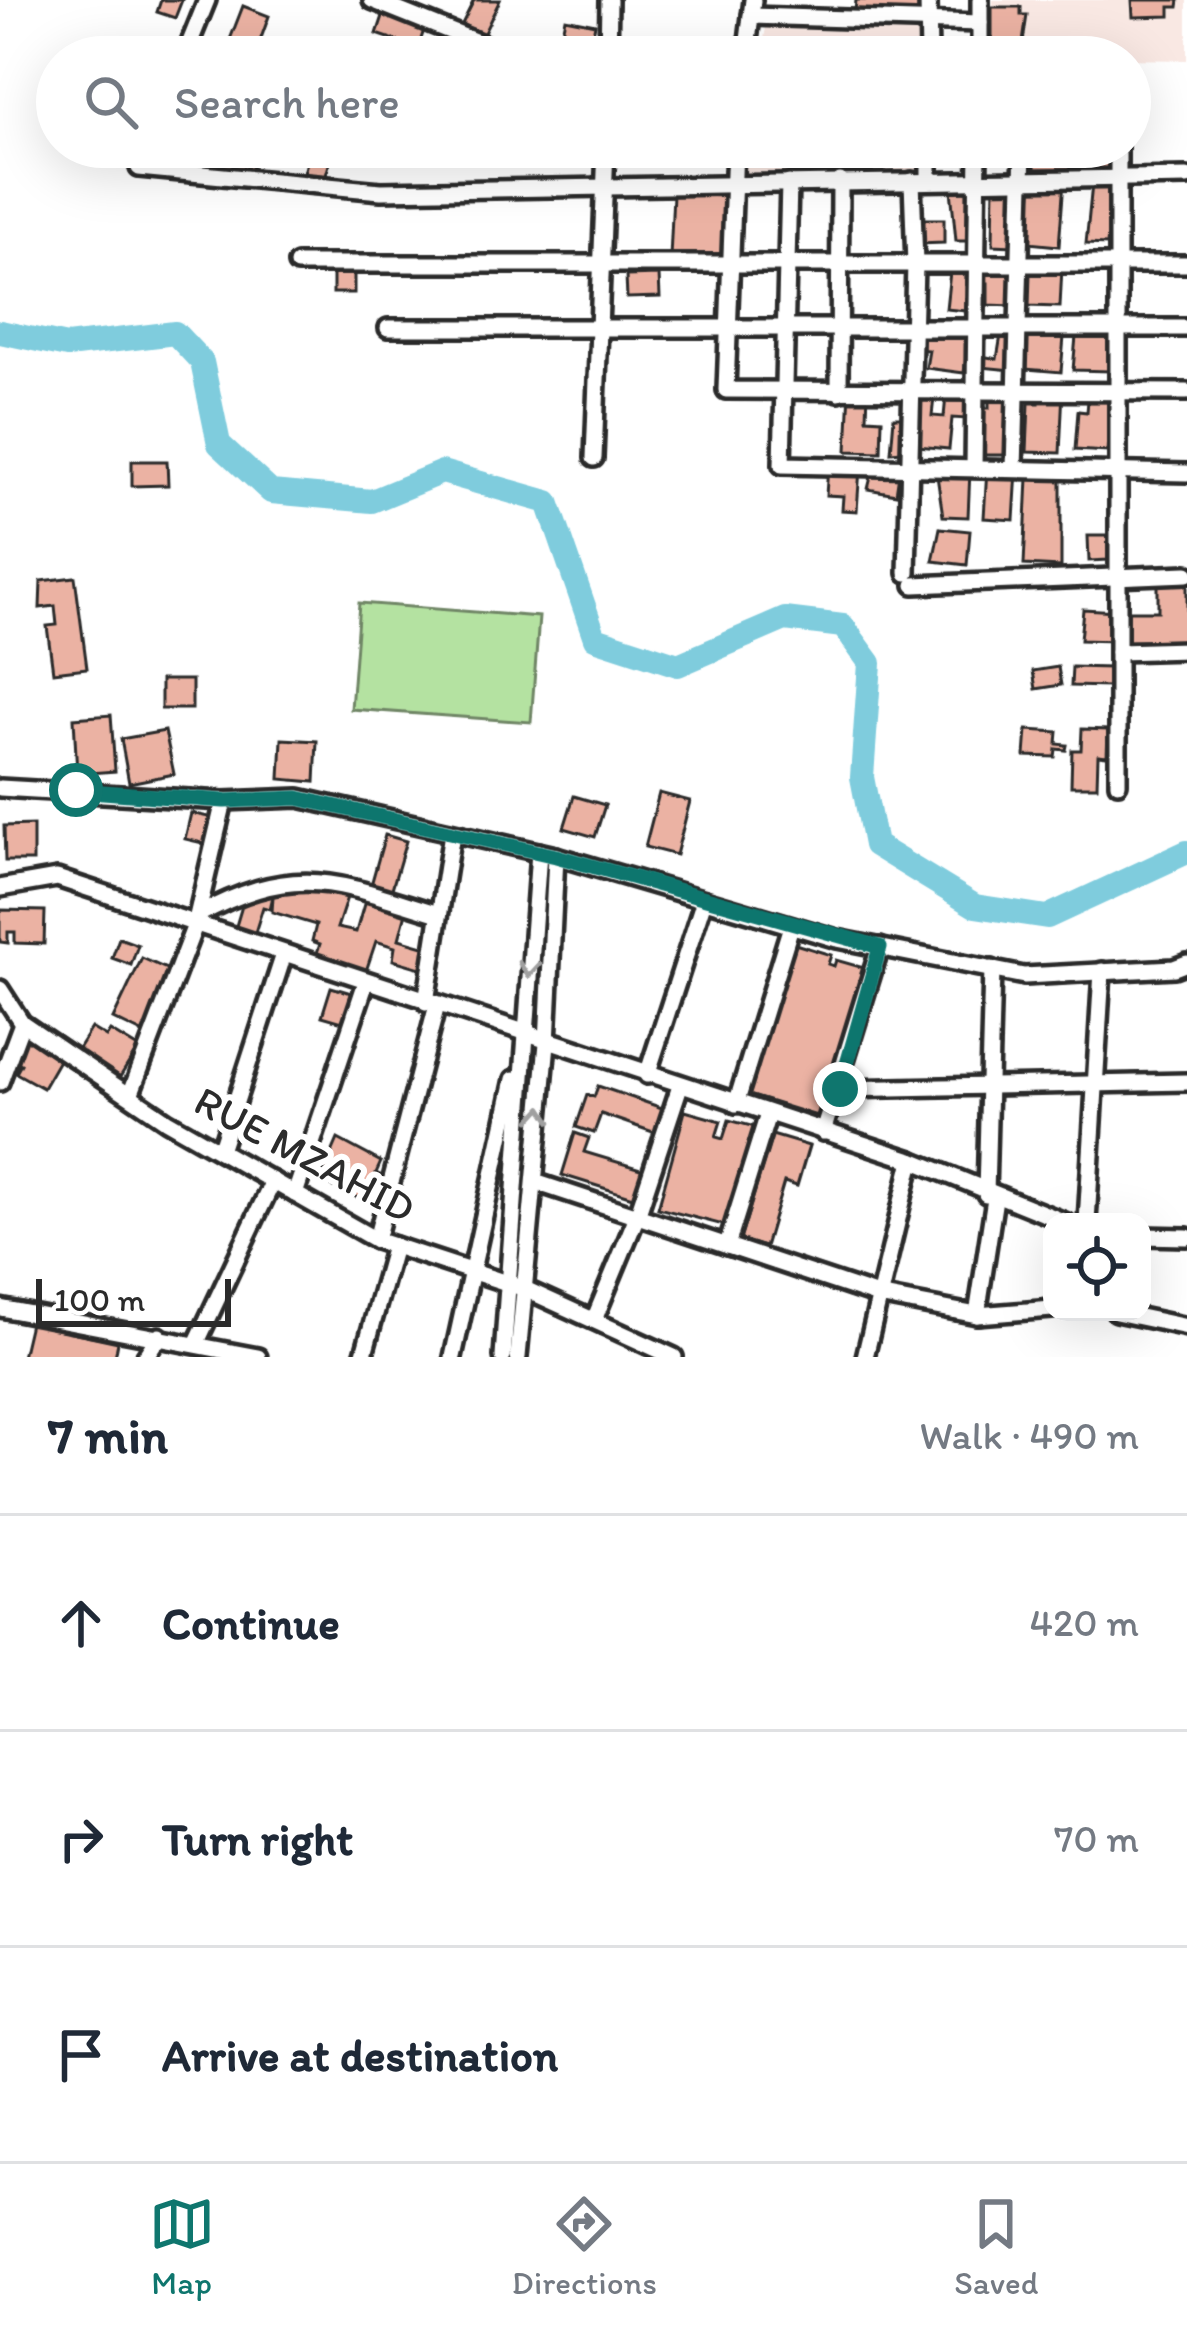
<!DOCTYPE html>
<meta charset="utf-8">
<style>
:root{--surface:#fff;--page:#f6f6f7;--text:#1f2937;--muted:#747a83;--line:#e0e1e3;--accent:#0f766e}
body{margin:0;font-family:Itim,sans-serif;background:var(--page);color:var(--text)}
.controls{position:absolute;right:36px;bottom:36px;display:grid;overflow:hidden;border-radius:24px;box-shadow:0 12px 48px #0002}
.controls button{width:108px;height:108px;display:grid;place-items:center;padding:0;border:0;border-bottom:3px solid var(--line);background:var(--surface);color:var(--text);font:60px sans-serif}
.scale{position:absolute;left:36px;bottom:30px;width:195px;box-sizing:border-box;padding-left:12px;border:6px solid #2b2b2b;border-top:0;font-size:33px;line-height:42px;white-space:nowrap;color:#2b2b2b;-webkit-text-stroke:9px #fff;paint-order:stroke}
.stop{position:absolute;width:36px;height:36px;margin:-27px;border:9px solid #0f766e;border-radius:50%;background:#fff}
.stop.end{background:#0f766e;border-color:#fff;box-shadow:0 3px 12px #0008}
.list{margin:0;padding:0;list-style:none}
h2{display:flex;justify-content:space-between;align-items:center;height:156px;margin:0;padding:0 48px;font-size:51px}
h2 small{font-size:39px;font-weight:400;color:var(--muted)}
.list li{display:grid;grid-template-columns:78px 1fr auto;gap:36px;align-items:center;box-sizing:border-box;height:216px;padding:0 48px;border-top:3px solid var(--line)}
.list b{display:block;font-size:45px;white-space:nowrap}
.list em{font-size:39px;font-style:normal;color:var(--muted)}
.icon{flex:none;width:66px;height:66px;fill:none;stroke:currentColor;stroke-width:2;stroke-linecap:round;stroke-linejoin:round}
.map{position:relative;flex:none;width:1187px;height:1357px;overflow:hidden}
.search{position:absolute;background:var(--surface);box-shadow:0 12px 48px #0002;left:36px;right:36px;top:36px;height:132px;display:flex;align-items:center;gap:30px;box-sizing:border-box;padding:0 42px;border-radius:66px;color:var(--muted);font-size:45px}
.sheet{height:804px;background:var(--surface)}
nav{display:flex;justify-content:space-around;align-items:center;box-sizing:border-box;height:168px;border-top:3px solid var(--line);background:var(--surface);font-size:33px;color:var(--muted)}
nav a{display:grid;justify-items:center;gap:6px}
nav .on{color:var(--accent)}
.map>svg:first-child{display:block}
.built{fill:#f9e8e3}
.green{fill:#b4e2a1;stroke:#708666;stroke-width:3}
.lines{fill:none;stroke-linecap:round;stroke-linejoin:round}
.river{stroke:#7fccdd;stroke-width:24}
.building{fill:#ebb2a3;stroke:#2b2b2b;stroke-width:3}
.minor-casing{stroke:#2b2b2b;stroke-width:24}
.minor{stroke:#fff;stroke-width:15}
.oneway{stroke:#a0a0a0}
.route{stroke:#0f766e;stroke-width:15}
.labels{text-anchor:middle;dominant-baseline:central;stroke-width:12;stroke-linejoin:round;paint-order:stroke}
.street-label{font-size:42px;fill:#2b2b2b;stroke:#fff}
</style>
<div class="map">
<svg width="1187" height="1357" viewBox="0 0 1187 1357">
<rect width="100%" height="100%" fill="#fff"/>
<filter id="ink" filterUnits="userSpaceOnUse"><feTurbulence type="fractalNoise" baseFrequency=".00833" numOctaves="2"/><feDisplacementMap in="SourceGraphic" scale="24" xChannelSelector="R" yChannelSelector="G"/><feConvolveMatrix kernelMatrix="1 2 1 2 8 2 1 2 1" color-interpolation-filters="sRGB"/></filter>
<g filter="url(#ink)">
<g class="built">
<polygon points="993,0 1187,0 1187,60 993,57"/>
<polygon points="767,21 922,30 922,57 761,57"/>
<polygon points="748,147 922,147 922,170 744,174"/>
</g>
<polygon class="green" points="359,603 539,617 531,722 351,709"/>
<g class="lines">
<polyline class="river" points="0,332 67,346 175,333 202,362 219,444 271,492 372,501 442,472 548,502 595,638 678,665 785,619 843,626 870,663 862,777 875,845 975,906 1047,917 1187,852"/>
</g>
<g class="building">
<polygon points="161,0 182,0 175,18 157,12"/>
<polygon points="474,0 500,0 483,35 462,24"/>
<polygon points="856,0 922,0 921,16 855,12"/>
<polygon points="1132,0 1179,0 1178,7 1170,7 1170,16 1133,17"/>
<polygon points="387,4 428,18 418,48 377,34"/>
<polygon points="243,6 269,16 256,52 229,42"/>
<polygon points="992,7 1021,7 1021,15 1027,15 1022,49 992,49"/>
<polygon points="565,18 595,24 589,52 559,46"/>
<polygon points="216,147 247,147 255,153 251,172 213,164"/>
<polygon points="311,147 334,147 325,179 304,173"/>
<polygon points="978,147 1015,147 1014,157 978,155"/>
<polygon points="1035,147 1113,147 1113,168 1035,169"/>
<polygon points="1033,178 1064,181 1059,246 1028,243"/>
<polygon points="950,179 973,180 971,241 956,241"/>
<polygon points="994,184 1015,184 1014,246 993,245"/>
<polygon points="1092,184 1112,185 1107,245 1086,244"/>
<polygon points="673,194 725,196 721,261 670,258"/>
<polygon points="918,219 944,219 944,243 918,244"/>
<polygon points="979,261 1016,263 1014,306 988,305 988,283 979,283"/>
<polygon points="951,262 970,263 966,311 946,309"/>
<polygon points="1029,266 1062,267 1060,307 1027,306"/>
<polygon points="354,272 354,293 333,293 333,273"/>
<polygon points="659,275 660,297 627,298 626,276"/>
<polygon points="1029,322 1065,325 1061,372 1025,369"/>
<polygon points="919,325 969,331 964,373 926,368 929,350 916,349"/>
<polygon points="1077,325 1111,326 1110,371 1073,370"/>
<polygon points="1001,335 1014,336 1012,370 981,367 982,356 997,359"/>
<polygon points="920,386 935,388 932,416 944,417 947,386 970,388 967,419 952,418 949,449 917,446"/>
<polygon points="1089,388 1111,389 1107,452 1075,450 1078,411 1087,412"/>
<polygon points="989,389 1015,389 1015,455 981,455 981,408 989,408"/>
<polygon points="1039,389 1063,390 1060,453 1027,452 1029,403 1039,403"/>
<polygon points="850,390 868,390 867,418 882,419 881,452 847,451"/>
<polygon points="894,417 901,417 902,451 891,452"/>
<polygon points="132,461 167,461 168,485 132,486"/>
<polygon points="828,466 860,468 857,511 842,510 843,496 826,495"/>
<polygon points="873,469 899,474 896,494 868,489"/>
<polygon points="936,469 970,470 968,517 943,516"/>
<polygon points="987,469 1017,471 1014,520 984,518"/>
<polygon points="1035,471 1061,472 1061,567 1024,565 1028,478 1034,478"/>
<polygon points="940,528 970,531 967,565 933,561"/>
<polygon points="1088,536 1108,536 1109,560 1089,561"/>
<polygon points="75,577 87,668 53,672 47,626 57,625 55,606 40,608 41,581"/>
<polygon points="1158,584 1187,584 1187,641 1127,641 1128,611 1158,611"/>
<polygon points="1083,609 1116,611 1115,641 1080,640"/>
<polygon points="1058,667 1061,685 1036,689 1033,671"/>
<polygon points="1072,667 1110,668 1109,687 1071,686"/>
<rect x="161" y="680" width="31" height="29"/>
<polygon points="111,715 115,771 77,774 74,718"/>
<polygon points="1082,729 1108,730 1107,756 1098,755 1097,786 1071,786 1072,750 1081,750"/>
<polygon points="1027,730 1058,732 1057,744 1067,745 1066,750 1056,749 1055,757 1025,756"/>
<polygon points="165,731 174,774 129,783 121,739"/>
<polygon points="282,739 317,741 315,782 280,779"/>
<polygon points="659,793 690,801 676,855 645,847"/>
<polygon points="574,796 605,805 595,837 564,828"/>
<polygon points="191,813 217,819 211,845 185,839"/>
<polygon points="33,825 33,861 5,861 4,826"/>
<polygon points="385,835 406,841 391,892 371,885"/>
<polygon points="309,882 348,894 337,928 356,932 366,897 407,909 399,939 427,947 424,969 393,960 395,947 376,941 365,974 315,959 320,944 312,941 316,925 272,912 273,896 270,909 263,907 252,942 233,936 244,899 298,890"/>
<polygon points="0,910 45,911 44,944 15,943 15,932 8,932 8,943 0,942"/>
<polygon points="119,938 138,945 131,965 112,958"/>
<polygon points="795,944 831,955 828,964 834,966 836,960 864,968 820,1117 749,1095"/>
<polygon points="142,958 173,972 144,1034 113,1019"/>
<polygon points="331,987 355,994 346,1023 322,1016"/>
<polygon points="91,1028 106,1037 110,1031 138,1048 120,1077 77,1050"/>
<polygon points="28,1033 62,1055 43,1088 16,1073 21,1064 13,1059"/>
<polygon points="598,1086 665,1109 656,1133 601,1114 594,1133 576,1127 587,1095 594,1097"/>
<polygon points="685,1111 721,1121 716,1137 723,1139 729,1120 755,1127 727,1226 658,1208"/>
<polygon points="575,1133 589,1138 584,1152 644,1170 636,1198 562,1175"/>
<polygon points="772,1135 809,1146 797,1186 784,1182 765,1247 740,1240"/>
<polygon points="338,1139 381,1162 376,1173 386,1178 374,1205 320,1181"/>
<polygon points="30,1323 118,1342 115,1357 22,1357"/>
</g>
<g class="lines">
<defs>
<g id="minor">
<polyline points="372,0 497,50 558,57"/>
<polyline points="928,0 929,57"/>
<polyline points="751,16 980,23"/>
<polyline points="184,57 207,0"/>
<polyline points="608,57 609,0"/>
<polyline points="746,57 753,0"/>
<polyline points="980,57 980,0"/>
<polyline points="147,147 139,168 381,191 1187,177"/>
<polyline points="735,147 726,390 1187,392"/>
<polyline points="929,147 929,178"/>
<polyline points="789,183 782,465 1187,473"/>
<polyline points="297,264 1187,264"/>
<polyline points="388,328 1187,328"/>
<polyline points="839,392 840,181"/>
<polyline points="594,458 606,147"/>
<polyline points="974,468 978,147"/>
<polyline points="1014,469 1023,147"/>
<polyline points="907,573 915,264 912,181"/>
<polyline points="914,585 1187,574"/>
<polyline points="1118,652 1187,650"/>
<polyline points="1118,783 1118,147"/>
<polyline points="0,788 224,801 299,798 556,856 837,939 1024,976 1174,968 1187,963"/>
<polyline points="0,888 57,878 912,1160 1065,1222"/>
<path d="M198,915C299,861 336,883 439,914"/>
<polyline points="0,989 22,1023 167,1121 376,1240 525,1289 674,1357"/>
<polyline points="426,1002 452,833"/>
<polyline points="647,1075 704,900"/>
<polyline points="0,1082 22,1023"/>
<polyline points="840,1089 1187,1082"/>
<polyline points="130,1095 195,925 224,801"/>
<polyline points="736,1104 791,926"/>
<polyline points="823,1132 880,947"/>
<polyline points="220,1151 284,954"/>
<polyline points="535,1182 878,1296 977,1315 1052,1309"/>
<polyline points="295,1194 366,982"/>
<polyline points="986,1194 992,969"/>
<polyline points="1087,1222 1102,971"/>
<polyline points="1142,1236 1187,1237"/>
<polyline points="376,1240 437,1005"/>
<polyline points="727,1246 768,1114"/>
<polyline points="0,1308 258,1357"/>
<polyline points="1116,1312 1187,1327"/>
<polyline points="977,1315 995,1198"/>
<polyline points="594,1320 637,1216 680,1086"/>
<polyline points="196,1344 273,1181"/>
<polyline points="145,1357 159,1336"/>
<polyline points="363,1357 394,1246"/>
<polyline points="453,1357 514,1079"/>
<polyline points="503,1357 539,852"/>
<polyline points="518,1357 547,1043 556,856"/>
<polyline points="865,1357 912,1160"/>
</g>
</defs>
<use href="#minor" class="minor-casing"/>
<use href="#minor" class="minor"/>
</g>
<defs><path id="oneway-chevron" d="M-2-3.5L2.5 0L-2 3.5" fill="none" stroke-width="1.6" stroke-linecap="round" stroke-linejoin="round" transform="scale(3)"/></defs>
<g class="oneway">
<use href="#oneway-chevron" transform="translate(529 969) rotate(95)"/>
<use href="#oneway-chevron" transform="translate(541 1115) rotate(-85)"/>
</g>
</g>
<g class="lines" filter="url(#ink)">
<polyline class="route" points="76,790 224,801 298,798 556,856 880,947 840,1089"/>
</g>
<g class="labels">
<g class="street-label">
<text transform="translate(305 1154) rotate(28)">RUE MZAHID</text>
</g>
</g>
</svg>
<div class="controls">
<button><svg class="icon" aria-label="locate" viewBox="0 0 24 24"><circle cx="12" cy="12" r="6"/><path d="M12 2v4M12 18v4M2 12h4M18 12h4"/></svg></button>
</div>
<div class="scale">100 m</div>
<div class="stop" style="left:76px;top:790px"></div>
<div class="stop end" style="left:840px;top:1089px"></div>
<div class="search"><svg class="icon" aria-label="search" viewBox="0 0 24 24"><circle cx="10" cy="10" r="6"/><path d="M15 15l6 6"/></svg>Search here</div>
</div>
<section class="sheet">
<h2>7 min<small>Walk · 490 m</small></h2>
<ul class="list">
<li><svg class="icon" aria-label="ahead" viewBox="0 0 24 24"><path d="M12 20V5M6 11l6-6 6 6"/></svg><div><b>Continue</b></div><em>420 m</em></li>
<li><svg class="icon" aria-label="right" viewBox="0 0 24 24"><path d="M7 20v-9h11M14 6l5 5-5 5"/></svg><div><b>Turn right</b></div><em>70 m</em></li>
<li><svg class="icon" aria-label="arrive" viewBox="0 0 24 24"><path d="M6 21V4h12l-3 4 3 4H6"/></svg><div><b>Arrive at destination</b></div></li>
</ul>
</section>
<nav>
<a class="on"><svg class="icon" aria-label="map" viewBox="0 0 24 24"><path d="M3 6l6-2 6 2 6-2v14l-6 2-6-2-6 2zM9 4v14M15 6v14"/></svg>Map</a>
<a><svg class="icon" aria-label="directions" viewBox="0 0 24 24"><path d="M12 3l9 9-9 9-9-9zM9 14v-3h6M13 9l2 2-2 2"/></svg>Directions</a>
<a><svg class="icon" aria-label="saved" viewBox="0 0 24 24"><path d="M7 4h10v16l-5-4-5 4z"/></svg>Saved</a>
</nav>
